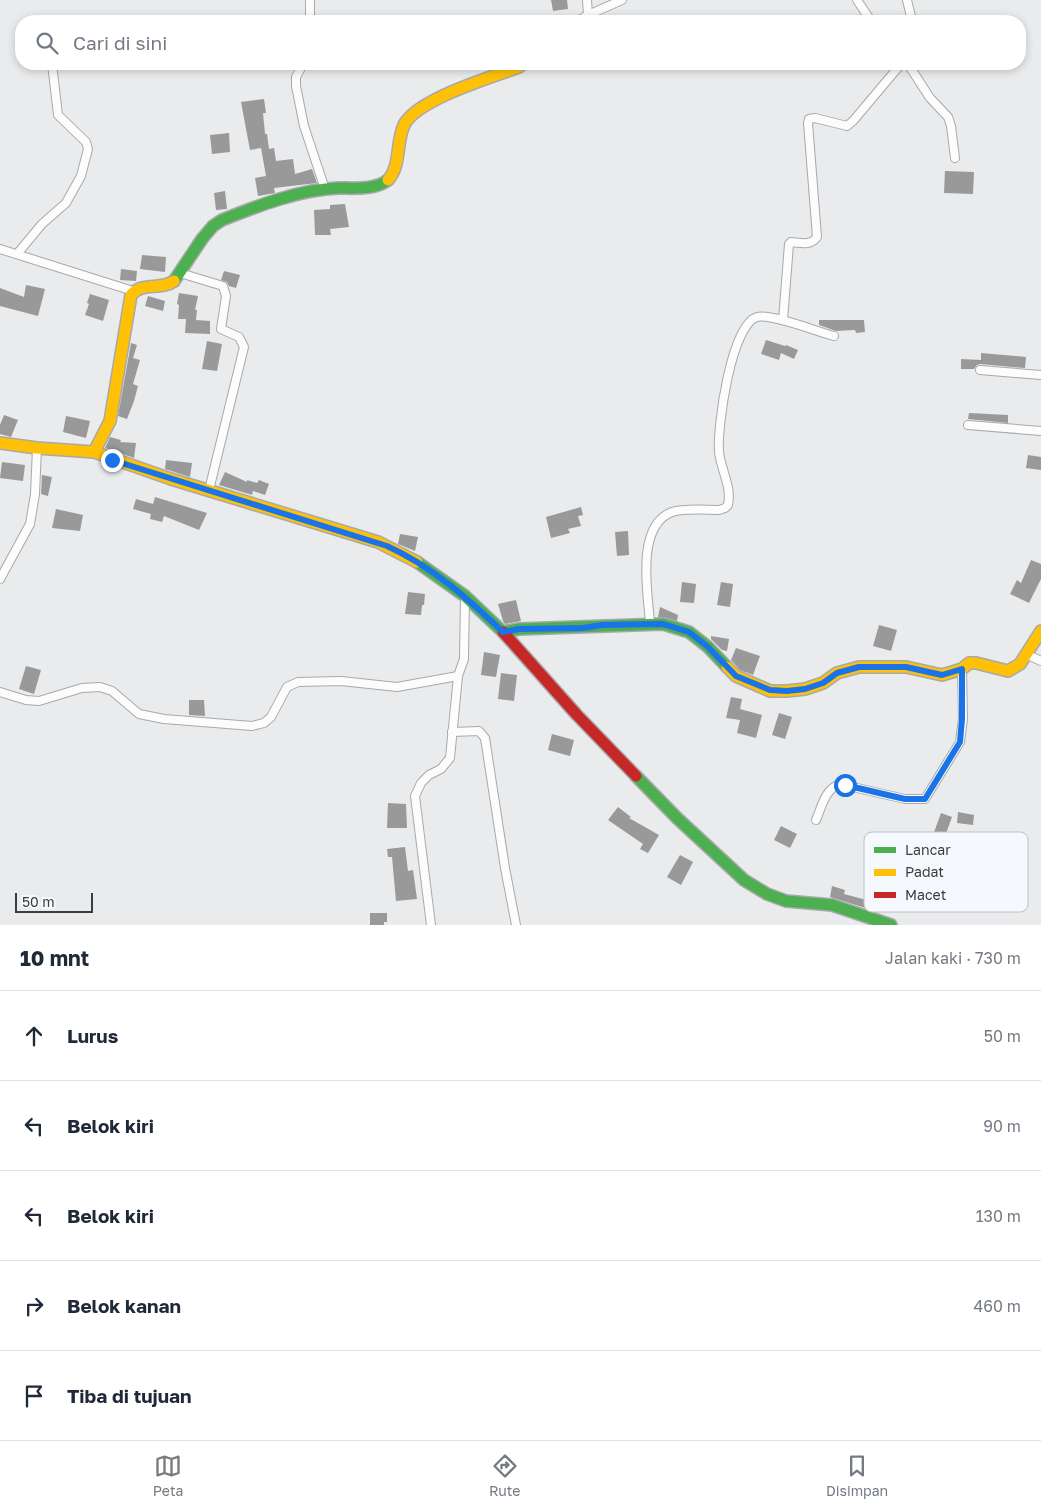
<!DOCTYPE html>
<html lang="id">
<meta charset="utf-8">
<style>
:root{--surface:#fff;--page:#f2f2f3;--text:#1f2937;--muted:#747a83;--line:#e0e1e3;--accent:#797a7b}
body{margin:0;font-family:"Golos Text",sans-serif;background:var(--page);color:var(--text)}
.scale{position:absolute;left:15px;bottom:12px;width:78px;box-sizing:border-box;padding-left:5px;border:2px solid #3c3d3e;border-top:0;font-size:14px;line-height:18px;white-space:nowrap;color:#3c3d3e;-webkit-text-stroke:4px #f5f8fc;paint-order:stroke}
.stop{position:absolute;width:15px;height:15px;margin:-11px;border:4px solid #1a73e8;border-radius:50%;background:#fff}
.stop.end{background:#1a73e8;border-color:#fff;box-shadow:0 1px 5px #0008}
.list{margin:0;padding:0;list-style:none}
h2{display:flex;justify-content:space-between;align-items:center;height:65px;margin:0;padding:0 20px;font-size:21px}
h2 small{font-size:16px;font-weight:400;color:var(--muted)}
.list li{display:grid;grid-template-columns:32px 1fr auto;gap:15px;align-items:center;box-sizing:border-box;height:90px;padding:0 20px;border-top:1px solid var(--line)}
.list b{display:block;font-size:19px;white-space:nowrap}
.list em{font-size:16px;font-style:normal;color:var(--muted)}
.icon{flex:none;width:28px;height:28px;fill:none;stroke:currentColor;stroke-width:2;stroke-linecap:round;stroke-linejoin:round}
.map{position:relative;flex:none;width:1041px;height:925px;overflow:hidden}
.search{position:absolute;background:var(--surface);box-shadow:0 2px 8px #0003;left:15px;right:15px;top:15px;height:55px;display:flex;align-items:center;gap:12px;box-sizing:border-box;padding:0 18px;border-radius:20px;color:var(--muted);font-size:19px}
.sheet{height:515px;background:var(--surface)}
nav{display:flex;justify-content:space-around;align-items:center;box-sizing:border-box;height:70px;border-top:1px solid var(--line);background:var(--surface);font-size:14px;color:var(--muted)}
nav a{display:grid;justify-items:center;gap:2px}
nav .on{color:var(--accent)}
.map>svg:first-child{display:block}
.building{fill:#99999a}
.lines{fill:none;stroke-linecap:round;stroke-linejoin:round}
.street-casing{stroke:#a8a9aa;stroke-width:10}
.fast-casing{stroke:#a8a9aa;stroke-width:14}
.slow-casing{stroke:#a8a9aa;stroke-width:14}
.jam-casing{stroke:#a8a9aa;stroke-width:14}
.street{stroke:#fcfcfc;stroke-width:8}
.fast{stroke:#4caf50;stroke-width:11}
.slow{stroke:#ffc107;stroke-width:11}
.jam{stroke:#c62828;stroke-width:11}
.route{stroke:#1a73e8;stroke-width:6}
.key{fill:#f5f8fc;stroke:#bec0c3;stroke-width:1}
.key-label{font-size:14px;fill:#3c3d3e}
</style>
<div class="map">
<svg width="1041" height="925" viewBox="0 0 1041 925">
<rect width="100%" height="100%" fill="#e9ebed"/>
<g class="building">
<polygon points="551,0 567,0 568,9 553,11"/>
<polygon points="264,99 266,113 263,113 265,134 267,134 269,149 274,148 276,161 293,159 295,174 312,169 317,183 274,188 275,193 258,196 255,178 266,176 261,148 250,150 241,102"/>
<polygon points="229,133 230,152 212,154 210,135"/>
<polygon points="945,171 974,172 973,194 944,193"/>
<polygon points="225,191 227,209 216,210 214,193"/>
<polygon points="345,204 349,227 330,229 331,235 315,235 314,210 330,209 330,205"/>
<polygon points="142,255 166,257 165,272 140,269"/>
<polygon points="121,269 137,271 136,281 120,280"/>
<polygon points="224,271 240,275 236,288 229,286 227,282 221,280"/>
<polygon points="26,285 45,289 38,316 0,306 0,288 24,297"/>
<polygon points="179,293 198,296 195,310 197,310 196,320 210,321 210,334 185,333 186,319 178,319 179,305 177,304"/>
<polygon points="90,294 109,300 103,321 85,315 89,304 87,303"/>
<polygon points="148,296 165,301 163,311 145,306"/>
<polygon points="819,320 864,320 865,332 856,333 855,330 836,331 819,325"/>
<polygon points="766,340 785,346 786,345 798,350 794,359 781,353 779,360 761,354"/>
<polygon points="207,341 222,344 217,371 202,369"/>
<polygon points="131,343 137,345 133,358 140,360 133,384 138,386 134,401 127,419 118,416"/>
<polygon points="981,353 1026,357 1025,368 980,364 977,365 974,369 961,369 961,359 981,360"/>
<polygon points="969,413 1008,415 1008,423 968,419"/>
<polygon points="4,415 18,420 11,437 0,434 0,425"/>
<polygon points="66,416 90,421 86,438 63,432"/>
<polygon points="110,437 121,440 120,442 136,443 134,458 105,448"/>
<polygon points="1028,455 1041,457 1041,470 1026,468"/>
<polygon points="166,460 192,463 190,477 165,469"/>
<polygon points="2,462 25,465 23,481 0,478"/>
<polygon points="225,472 247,482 247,480 257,483 259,480 269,484 265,495 253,491 252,495 219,485"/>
<polygon points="42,475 52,477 48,496 41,494"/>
<polygon points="155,497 207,513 199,530 164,516 162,522 150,519 151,514 133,509 136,499 153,504"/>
<polygon points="581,507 583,515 578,516 581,526 568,529 570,533 551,538 546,517"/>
<polygon points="56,509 83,515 80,531 52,528"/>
<polygon points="628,531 629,555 617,556 615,532"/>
<polygon points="400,534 418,537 415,551 398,544"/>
<polygon points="1031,560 1041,564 1041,579 1029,603 1010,594 1017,580 1021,583"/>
<polygon points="682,582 696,584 694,603 680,602"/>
<polygon points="721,582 733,584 730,607 717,605"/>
<polygon points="408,592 425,594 424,605 422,605 421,615 405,614"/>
<polygon points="516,600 521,621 505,624 503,621 498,604"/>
<polygon points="660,607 678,615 677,621 658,617"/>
<polygon points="879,625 897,630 891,651 873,646"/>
<polygon points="711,636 729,639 727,651 722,650 711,639"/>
<polygon points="736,648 760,656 753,675 740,670 731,660"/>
<polygon points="484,652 500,655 496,677 481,675"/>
<polygon points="26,666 41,670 34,694 19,689"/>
<polygon points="501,673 517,675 514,701 498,699"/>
<polygon points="731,697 742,699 740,709 762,715 756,738 737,733 740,720 726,718"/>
<polygon points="189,700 204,700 205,716 189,715"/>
<polygon points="779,713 792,717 785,739 772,735"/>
<polygon points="552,734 574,740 570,756 548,750"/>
<polygon points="388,803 406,804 407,828 387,828"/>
<polygon points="618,807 631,817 629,818 659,835 648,853 640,849 643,844 608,820"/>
<polygon points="958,812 974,815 973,825 957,823"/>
<polygon points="941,813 952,817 944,839 933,835"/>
<polygon points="781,826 797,834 790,848 774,840"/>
<polygon points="405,847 408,871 413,870 417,899 396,901 392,857 388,857 387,849"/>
<polygon points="680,855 693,862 681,885 667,877"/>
<polygon points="832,886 845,890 844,894 874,902 872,910 830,897"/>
<polygon points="370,913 387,913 387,922 384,922 384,925 370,925"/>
</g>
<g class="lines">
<defs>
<g id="street">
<polyline points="587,0 588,15"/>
<polyline points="857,0 871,21"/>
<polyline points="907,0 912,21"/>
<polyline points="310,21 310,0"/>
<polyline points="578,21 588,15 622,0"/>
<polyline points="303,64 296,77 296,86 304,126 325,189"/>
<polyline points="908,64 930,98 948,117 951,126 955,158"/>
<polyline points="0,249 133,291"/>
<polyline points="17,254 42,224 66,203 81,176 88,149 86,142 58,115 52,64"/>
<polyline points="180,273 223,286 226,296 221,329 239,337 244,347 209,490"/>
<path d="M783,320L789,244L791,242C801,243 811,246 817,237L808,123L809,119L815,118L847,126L853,121L901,64"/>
<polyline points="980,370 1041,375"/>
<polyline points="968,425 1041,431"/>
<polyline points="0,579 30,524 35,494 37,448"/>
<path d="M650,623C648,594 635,526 672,512C684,508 706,510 719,510L725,508L728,505C732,487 721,470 719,452C717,427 731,325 757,317C771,313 818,332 834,336"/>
<polyline points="1028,655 1041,661"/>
<polyline points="0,692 26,700 39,701 82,688 100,687 112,691 139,714 164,719 252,726 264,723 271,717 287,687 298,682 341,681 397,687 458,676"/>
<polyline points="452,732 479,731 485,738 505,868 516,925"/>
<path d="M816,820C822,806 825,789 840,784L905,799H925L960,742L963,719L962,669"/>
<polyline points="431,925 415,796 421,783 429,775 441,769 450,758 458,676 464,659 465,596"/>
</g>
<g id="fast">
<path d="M174,281L202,239L213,226L222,220C257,206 301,189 339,188C355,188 375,190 388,180"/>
<polyline points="417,562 465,596 503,632 519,629 663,624 689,632 708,647 727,667"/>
<polyline points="636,776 677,818 744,880 767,894 786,901 832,905 891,925"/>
</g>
<g id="slow">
<path d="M388,180C401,166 396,142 404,125C417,99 492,77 519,67L522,64"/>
<polyline points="0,443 37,448 94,452 171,479 378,542 417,562"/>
<path d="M94,452L110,421L131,295C143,281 160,291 174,281"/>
<polyline points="727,667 736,676 770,691 787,691 805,689 823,683 837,673 859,667 906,667 942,675 962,669 969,663 976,663 1008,671 1020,664 1041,631"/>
</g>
<polyline id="jam" points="503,632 577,715 636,776"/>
</defs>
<use href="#street" class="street-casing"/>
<use href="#fast" class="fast-casing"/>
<use href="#slow" class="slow-casing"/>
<use href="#jam" class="jam-casing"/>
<use href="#street" class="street"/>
<use href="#fast" class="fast"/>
<use href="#slow" class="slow"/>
<use href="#jam" class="jam"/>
</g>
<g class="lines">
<path class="route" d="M112,460L387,546C433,567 467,598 503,632L519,629L583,628L602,625L663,624L689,632L708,647L736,676L770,690L787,691L805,689L823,683L837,673L859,667H906L942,675L962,669V719L960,742L925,799H905L845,785"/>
</g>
<rect x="864" y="832" width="164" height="80" rx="8" class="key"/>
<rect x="874" y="847" width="22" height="6" fill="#4caf50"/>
<rect x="874" y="869" width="22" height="7" fill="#ffc107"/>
<rect x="874" y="892" width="22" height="6" fill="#c62828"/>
<g class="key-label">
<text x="905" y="855">Lancar</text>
<text x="905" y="877">Padat</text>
<text x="905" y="900">Macet</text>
</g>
</svg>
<div class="scale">50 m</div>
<div class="stop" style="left:845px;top:785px"></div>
<div class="stop end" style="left:112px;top:460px"></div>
<div class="search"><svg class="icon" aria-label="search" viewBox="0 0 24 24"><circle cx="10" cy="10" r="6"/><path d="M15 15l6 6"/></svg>Cari di sini</div>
</div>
<section class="sheet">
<h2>10 mnt<small>Jalan kaki · 730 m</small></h2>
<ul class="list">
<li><svg class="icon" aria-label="ahead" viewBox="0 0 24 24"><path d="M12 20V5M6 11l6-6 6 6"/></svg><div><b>Lurus</b></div><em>50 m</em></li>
<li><svg class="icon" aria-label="left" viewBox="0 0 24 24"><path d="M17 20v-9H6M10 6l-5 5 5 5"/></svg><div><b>Belok kiri</b></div><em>90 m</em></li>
<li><svg class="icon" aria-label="left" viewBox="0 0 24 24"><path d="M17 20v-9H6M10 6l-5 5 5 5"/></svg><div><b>Belok kiri</b></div><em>130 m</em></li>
<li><svg class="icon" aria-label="right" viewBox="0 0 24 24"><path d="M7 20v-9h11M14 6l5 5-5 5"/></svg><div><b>Belok kanan</b></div><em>460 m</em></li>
<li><svg class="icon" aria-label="arrive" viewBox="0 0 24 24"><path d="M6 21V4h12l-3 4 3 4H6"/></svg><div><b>Tiba di tujuan</b></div></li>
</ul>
</section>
<nav>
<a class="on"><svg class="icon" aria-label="map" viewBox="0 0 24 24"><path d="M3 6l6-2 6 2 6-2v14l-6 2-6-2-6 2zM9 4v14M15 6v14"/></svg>Peta</a>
<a><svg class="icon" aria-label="directions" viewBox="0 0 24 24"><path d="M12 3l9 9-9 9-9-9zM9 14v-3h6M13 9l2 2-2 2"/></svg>Rute</a>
<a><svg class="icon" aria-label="saved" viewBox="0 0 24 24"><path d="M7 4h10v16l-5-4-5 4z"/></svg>Disimpan</a>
</nav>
